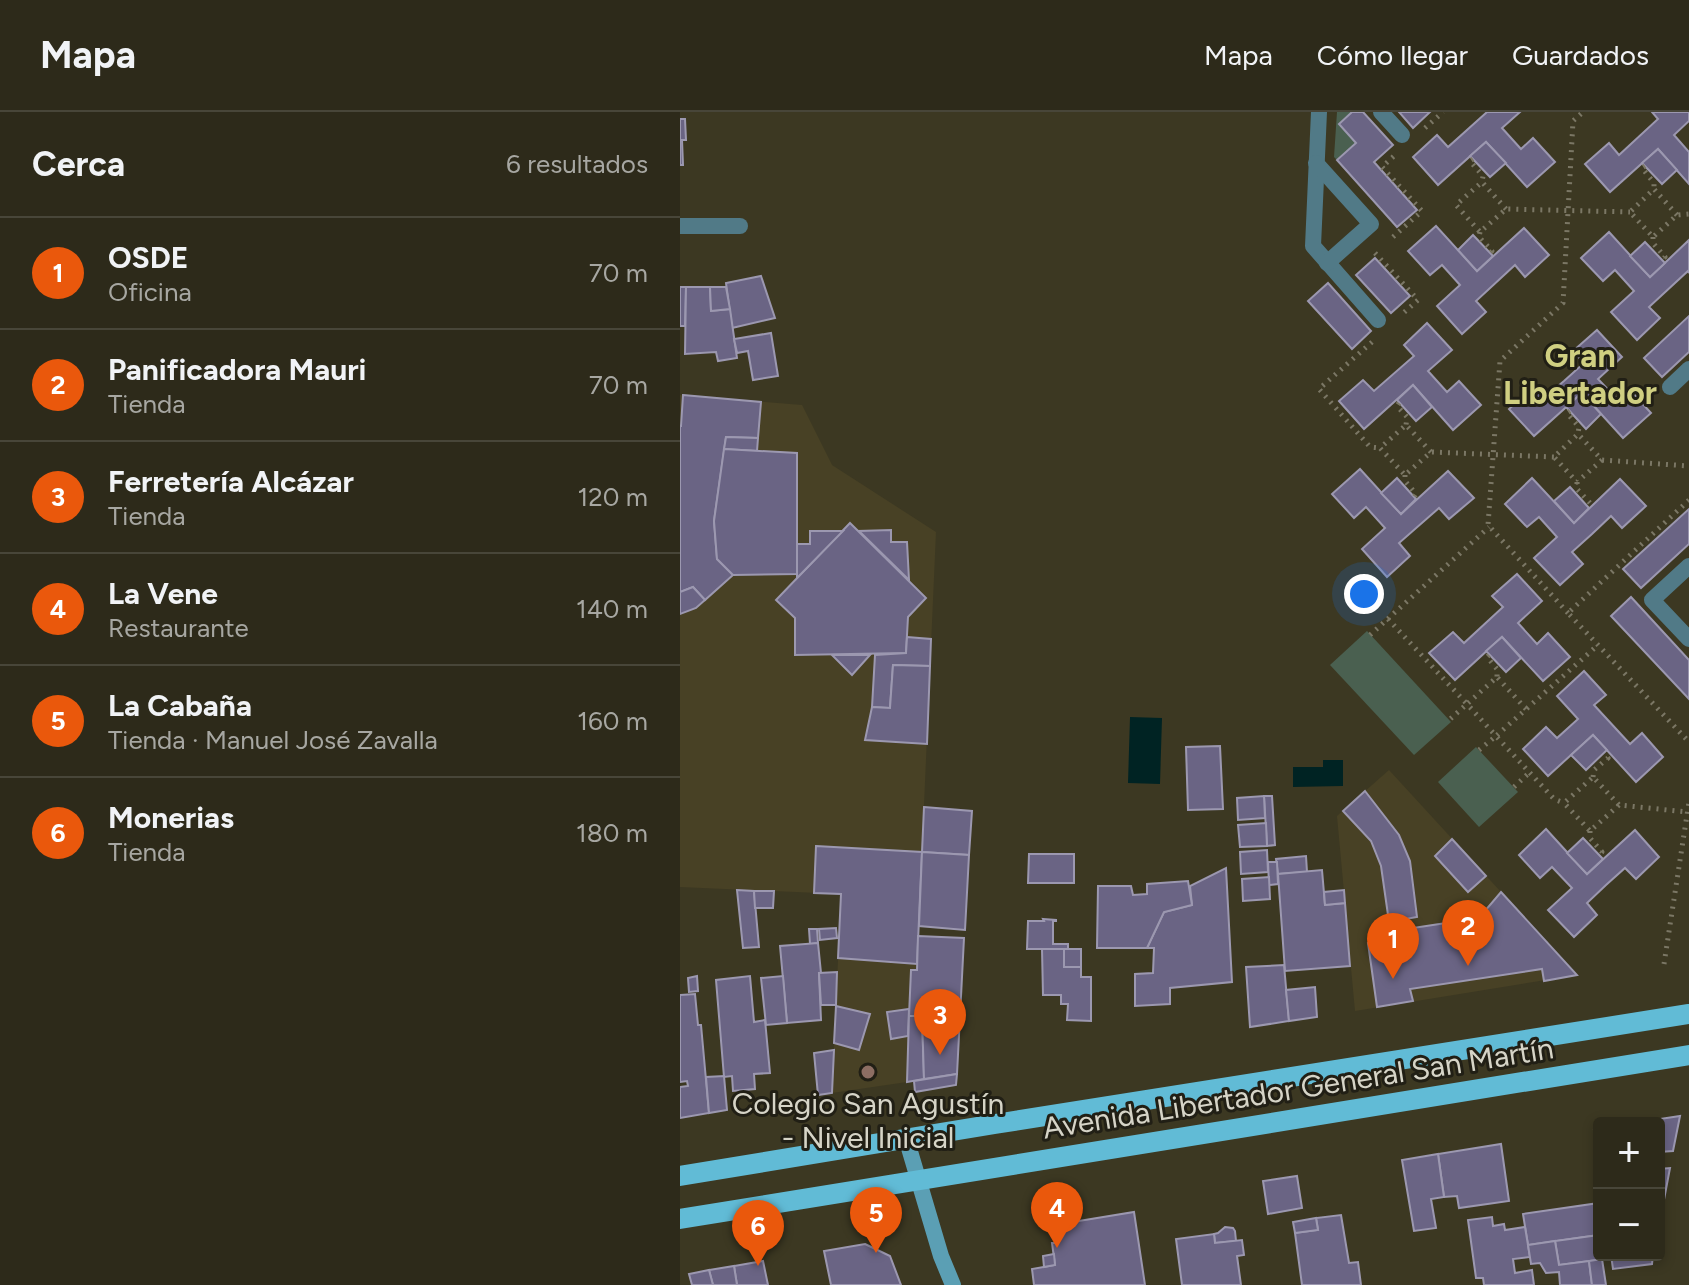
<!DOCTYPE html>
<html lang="es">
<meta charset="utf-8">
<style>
:root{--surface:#2d2a1a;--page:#393627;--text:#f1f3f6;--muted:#a7a7a2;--line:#484639;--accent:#ea580c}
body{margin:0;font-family:Figtree,sans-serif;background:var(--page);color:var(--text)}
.controls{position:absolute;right:24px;bottom:24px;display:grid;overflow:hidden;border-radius:8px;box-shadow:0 4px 12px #0003}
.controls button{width:72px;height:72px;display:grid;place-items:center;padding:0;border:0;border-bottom:2px solid var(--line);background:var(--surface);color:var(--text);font:40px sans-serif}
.you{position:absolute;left:684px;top:482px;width:28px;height:28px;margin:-20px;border:6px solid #fff;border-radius:50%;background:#1a73e8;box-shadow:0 0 0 12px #1a73e833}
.badge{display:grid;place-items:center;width:52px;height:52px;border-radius:50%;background:var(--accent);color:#fff;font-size:26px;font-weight:700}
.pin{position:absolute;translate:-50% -66px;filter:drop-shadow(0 2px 4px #0008)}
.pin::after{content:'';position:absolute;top:42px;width:28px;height:24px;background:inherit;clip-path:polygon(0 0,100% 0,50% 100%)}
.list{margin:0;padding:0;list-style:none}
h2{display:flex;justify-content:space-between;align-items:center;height:104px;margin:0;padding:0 32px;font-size:34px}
h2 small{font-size:26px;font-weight:400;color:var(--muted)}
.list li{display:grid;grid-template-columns:52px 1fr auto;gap:24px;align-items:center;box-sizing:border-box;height:112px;padding:0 32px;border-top:2px solid var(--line)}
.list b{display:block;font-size:30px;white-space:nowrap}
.list p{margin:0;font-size:26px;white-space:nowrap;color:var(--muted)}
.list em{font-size:26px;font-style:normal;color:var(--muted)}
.map{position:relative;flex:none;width:1009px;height:1173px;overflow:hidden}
header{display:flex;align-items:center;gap:48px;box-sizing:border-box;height:112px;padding:0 40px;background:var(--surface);border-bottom:2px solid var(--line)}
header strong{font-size:38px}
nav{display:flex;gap:44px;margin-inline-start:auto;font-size:28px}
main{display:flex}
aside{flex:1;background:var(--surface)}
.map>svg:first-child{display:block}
.built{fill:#484125}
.green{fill:#4a6050}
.water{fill:#002323}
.building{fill:#6a6484;stroke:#9c98b0;stroke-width:2}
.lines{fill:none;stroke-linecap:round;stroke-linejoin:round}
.path{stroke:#7b7765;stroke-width:5;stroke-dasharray:2 6;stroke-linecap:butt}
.street{stroke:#517a87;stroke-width:16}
.secondary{stroke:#5b9fb4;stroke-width:16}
.primary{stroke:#61bbd6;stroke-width:20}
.education-dot{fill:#8d6e63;stroke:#211f15;stroke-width:3}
.labels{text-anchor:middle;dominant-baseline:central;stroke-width:6;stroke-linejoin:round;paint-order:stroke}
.street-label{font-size:30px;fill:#d6d4c7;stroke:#211f15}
.poi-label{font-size:30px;fill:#d6d4c7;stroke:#211f15}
.neighbourhood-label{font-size:32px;font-weight:bold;fill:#d0cf81;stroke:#211f15}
</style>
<header>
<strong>Mapa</strong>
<nav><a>Mapa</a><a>Cómo llegar</a><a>Guardados</a></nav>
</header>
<main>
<aside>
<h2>Cerca<small>6 resultados</small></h2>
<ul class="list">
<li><span class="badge">1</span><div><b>OSDE</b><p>Oficina</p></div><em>70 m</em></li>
<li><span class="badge">2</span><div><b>Panificadora Mauri</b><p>Tienda</p></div><em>70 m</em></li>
<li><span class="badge">3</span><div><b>Ferretería Alcázar</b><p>Tienda</p></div><em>120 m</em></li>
<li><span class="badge">4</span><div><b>La Vene</b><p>Restaurante</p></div><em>140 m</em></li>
<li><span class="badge">5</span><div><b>La Cabaña</b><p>Tienda · Manuel José Zavalla</p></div><em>160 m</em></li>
<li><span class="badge">6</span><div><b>Monerias</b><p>Tienda</p></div><em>180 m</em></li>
</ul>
</aside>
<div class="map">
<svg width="1009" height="1173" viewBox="0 0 1009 1173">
<rect width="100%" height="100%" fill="#3c3822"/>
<g class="built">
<polygon points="0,283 122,293 152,353 256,420 237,852 237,858 231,858 227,970 152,981 161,782 0,775"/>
<polygon points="709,658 821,780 897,863 675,899 657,704"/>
</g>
<g class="green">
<polygon points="657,0 672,0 659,12 676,31 657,48 654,45"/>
<polygon points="687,519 771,610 734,643 650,553"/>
<polygon points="796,635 838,680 799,715 758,670"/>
</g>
<g class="water">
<polygon points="450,605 482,606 480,672 448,671"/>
<polygon points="643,648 663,648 663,674 613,675 613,655 643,655"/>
</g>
<g class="building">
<polygon points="672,0 683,0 713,33 694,50 737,98 717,115 657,48 676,31 659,12"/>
<polygon points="719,0 750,0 733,16"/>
<polygon points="807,0 840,0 822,16 841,37 853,26 875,50 847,75 806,30 758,73 733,45 757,23 768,35"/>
<polygon points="972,0 1009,0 1009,9 994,23 1009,40 1009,72 978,37 930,80 905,52 929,31 939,43 978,7"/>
<polygon points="0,7 5,7 6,28 2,28 3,53 0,53"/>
<polygon points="806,30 826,51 810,65 790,44"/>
<polygon points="978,37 997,58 982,72 962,51"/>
<polygon points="756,114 797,159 844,116 869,143 845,165 835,153 796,189 806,200 782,222 757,194 780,173 762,153 750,163 728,139"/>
<polygon points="929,120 970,165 1009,128 1009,161 1008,159 969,195 980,206 957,228 931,200 954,179 935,158 923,169 901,146"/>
<polygon points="793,123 813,144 797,159 778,138"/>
<polygon points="965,130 985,151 970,165 950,144"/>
<polygon points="695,146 730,184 711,201 676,163"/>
<polygon points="81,164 95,206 52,216 46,171"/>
<polygon points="648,171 691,219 672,237 628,189"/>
<polygon points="0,175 6,175 5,214 0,214"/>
<polygon points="6,175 30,175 31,199 50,197 57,246 38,249 36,240 5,242"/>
<polygon points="30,175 46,175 50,197 31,199"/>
<polygon points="1009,204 1009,240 982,265 964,246"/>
<polygon points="747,211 772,238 748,259 767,280 779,269 801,293 773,318 733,273 684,317 659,289 683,268 694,279 734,244 724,233"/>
<polygon points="917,218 942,245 918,267 937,287 949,277 971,301 943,326 902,281 854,324 829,297 854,275 864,286 884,269 904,251 893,239"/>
<polygon points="91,221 98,264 73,268 68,239 57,241 54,227"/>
<polygon points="733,273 752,295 736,309 717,288"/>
<polygon points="902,281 921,302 906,317 886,295"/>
<polygon points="3,283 81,290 78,326 46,325 34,409 37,447 53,463 25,488 13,475 0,480 0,314 1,314"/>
<polygon points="46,325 78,326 77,339 44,337"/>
<polygon points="44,337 117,341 117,462 53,463 37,447 34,409"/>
<polygon points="680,357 721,402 768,359 794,386 769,407 759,396 719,431 730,444 707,465 682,437 705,416 686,395 674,406 652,382"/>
<polygon points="717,366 736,387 721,402 701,381"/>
<polygon points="852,366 894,411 940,367 966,394 942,416 931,404 912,422 892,440 903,452 880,473 854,446 877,425 859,405 847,415 825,392"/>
<polygon points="890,375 909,396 894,411 874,389"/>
<polygon points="1009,397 1009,432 961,476 943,457"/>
<polygon points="170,411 246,486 228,505 226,541 115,543 115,506 96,488"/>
<polygon points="211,418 211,430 227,430 229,468 179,419"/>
<polygon points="130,419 163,419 117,466 117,432 130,432"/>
<polygon points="837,462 862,489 838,511 857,532 868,521 890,545 863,569 822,525 775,568 749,541 773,520 784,531 823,495 812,484"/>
<polygon points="13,475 25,488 16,496 0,502 0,480"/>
<polygon points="951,485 1009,548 1009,587 931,504"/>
<polygon points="227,525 251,527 250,554 213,553 210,596 192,595 195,543 226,541"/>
<polygon points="822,525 841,546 826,560 806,539"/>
<polygon points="152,543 190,543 172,563"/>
<polygon points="213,553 250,554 247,632 185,628 192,595 210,596"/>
<polygon points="904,559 926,583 914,593 950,632 962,621 983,645 956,670 913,623 868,664 843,637 866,615 877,626 898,607 877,584"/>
<polygon points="913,623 927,638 906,658 891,643"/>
<polygon points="540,634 543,697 508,698 506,635"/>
<polygon points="685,679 719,723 730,749 737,805 709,810 701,754 691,729 663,699"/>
<polygon points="584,684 592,684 595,733 587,734"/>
<polygon points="584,684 585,706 558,708 557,686"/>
<polygon points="244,695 292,699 289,743 242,740"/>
<polygon points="586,711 587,734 560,735 558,713"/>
<polygon points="866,717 907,762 955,718 979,745 956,767 945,756 926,773 907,791 917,803 894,825 868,798 892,776 872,755 860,766 839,743"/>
<polygon points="903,726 923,747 907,762 887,741"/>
<polygon points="772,727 806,764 788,780 755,744"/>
<polygon points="136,734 242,740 237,852 158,846 161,782 134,781"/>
<polygon points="587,738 588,760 561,762 560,740"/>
<polygon points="242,740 289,743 285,818 239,814"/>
<polygon points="349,742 394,742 394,771 348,771"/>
<polygon points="626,744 627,760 598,762 596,747"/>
<polygon points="588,750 597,750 598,772 589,773"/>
<polygon points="546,756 552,870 490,876 490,892 455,894 455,862 473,861 474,836 467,836 484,800 512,793 510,774"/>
<polygon points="642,758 645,793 665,791 670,854 605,859 598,762"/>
<polygon points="589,765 590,787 563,789 562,767"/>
<polygon points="508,769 512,793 484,800 467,836 417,836 418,774 451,774 453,783 467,782 467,772"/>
<polygon points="57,778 74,779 79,835 63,836"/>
<polygon points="664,778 665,791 645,793 644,780"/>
<polygon points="74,779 94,779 93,796 75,796"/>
<polygon points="821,780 897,863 864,869 862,857 730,877 733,889 697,895 688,831 694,830 693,822 799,806"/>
<polygon points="363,807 376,808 376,809 373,809 373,832 388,832 388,837 347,837 348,809 364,809"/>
<polygon points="156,816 157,826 140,828 139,817"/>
<polygon points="129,817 137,817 138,831 130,832"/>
<polygon points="238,824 284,826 280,904 229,904 231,858 237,858"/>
<polygon points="138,831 141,861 139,861 141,908 107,911 100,834"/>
<polygon points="362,837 384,837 384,855 401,855 401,865 411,865 411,909 387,908 388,892 381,892 381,883 363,883"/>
<rect x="384" y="837" width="17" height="18"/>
<polygon points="604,853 609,909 570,915 566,855"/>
<polygon points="157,860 156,893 141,893 139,861"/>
<polygon points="17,864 18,879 9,880 8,866"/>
<polygon points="70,864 74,910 85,908 90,961 74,962 75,977 53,979 52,964 44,965 36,868"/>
<polygon points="103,864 107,911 86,913 81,866"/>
<polygon points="635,875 637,905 609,909 606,878"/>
<polygon points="15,882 18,913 21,913 29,1001 0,1006 0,975 8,974 7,969 0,970 0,883"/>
<polygon points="156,894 190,902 179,938 154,931"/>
<polygon points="229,897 228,924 211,927 207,900"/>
<polygon points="229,904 242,904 244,967 227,970"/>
<polygon points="242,904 280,904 277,962 244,967"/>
<polygon points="154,938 152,981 138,983 134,941"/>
<polygon points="277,962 276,973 235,980 234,969"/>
<polygon points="44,964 47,998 29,1001 26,965"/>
<polygon points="1000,1004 993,1039 979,1040 979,1011 973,1011 973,1008"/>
<polygon points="919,1017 919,1056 914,1018"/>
<polygon points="821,1032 829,1089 779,1096 777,1084 764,1085 758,1042"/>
<polygon points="758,1042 764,1085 751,1087 756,1116 734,1119 722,1048"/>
<polygon points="990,1056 979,1114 979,1057"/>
<polygon points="617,1064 622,1096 588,1102 583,1069"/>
<polygon points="919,1091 919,1123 848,1133 843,1102"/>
<polygon points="454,1100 465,1173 354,1173 352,1157 375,1153 372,1131 377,1131 374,1113"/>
<polygon points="661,1103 669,1151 678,1150 681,1173 622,1173 615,1121 638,1118 636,1106"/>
<polygon points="812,1105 813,1114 824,1112 825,1118 845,1115 850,1145 833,1147 835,1161 852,1158 854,1173 804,1173 803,1166 796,1166 788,1108"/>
<polygon points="636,1106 638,1118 615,1121 613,1110"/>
<polygon points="545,1115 553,1116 555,1119 556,1129 535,1131 534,1122 538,1121"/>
<polygon points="534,1122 535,1131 562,1128 564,1143 557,1144 561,1173 502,1173 496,1127"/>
<polygon points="919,1123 919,1143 931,1143 932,1146 879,1153 875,1129"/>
<polygon points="875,1129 879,1153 909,1149 912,1173 880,1173 879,1160 866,1161 860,1151 851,1152 848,1133"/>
<polygon points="185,1132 210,1144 221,1173 151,1173 144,1139"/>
<polygon points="374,1142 375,1153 364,1155 363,1144"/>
<polygon points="931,1143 973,1143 972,1152 933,1157"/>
<polygon points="922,1147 926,1173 912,1173 909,1149"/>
<polygon points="83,1149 88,1173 57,1173 54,1154"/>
<polygon points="54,1154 57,1173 33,1173 29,1158"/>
<polygon points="29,1158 33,1173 12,1173 9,1162"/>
</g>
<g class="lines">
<g class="path">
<polyline points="745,16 763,0"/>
<polyline points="793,47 790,49 803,64 802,70"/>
<polyline points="965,54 962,56 974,71 974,77"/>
<polyline points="826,97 802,70 776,93 800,120 826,97 950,100"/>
<polyline points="997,103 974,77 950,100 973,125 997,103 1009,102"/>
<polyline points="800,120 799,125 812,139 810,141"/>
<polyline points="713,125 742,99 702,55 714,44"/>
<polyline points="973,125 973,131 985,145 982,148"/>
<polyline points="695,141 738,188 720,204"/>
<polyline points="692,230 639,277 690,335 700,336"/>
<polyline points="719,291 717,294 727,305 726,313"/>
<polyline points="890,299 887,301 899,315 898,322"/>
<polyline points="751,340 726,313 700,336 725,363 751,340 874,345"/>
<polyline points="922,348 897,370 874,345 898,322 922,348 1009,354"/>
<polyline points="725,363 725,369 736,382 734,385"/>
<polyline points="897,370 897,377 910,391 907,393"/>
<polyline points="1009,388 888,501 1009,630"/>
<polyline points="888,501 808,413 820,249 883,191 893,9 903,0"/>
<polyline points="708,507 787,592 769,608"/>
<polyline points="690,523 809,415"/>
<polyline points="809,543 807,545 817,557 817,565"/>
<polyline points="846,597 817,565 787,592 816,624 918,533"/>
<polyline points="799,638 816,624 874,687 884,691"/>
<polyline points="913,665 914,658 928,646 924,642"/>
<polyline points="834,675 850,660"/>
<polyline points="939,693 910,719 884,691 913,665 939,693 1007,700"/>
<polyline points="910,719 910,726 922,740 919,743"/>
<polyline points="984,852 1009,690"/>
</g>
<g class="street">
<polyline points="639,0 633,134 698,208"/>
<polyline points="701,0 722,23"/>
<polyline points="636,51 691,112 647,151"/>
<polyline points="0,114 60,114"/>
<polyline points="990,275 1009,257"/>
<polyline points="1009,454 972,488 1009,527"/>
</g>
<polyline class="secondary" points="226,1026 261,1144 273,1173"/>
<g class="primary">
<polyline points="0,1064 315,1012 1009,902"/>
<polyline points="0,1107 1009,943"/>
</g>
</g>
<circle class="education-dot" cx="188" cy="960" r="8"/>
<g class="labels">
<g class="street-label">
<text transform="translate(618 976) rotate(-9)">Avenida Libertador General San Martín</text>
</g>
<g class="poi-label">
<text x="188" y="991">Colegio San Agustín<tspan x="188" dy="34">- Nivel Inicial</tspan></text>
</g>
<g class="neighbourhood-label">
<text x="900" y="244">Gran<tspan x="900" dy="37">Libertador</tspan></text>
</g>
</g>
</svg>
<div class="controls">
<button>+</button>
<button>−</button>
</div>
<div class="you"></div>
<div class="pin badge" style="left:713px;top:867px">1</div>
<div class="pin badge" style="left:788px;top:854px">2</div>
<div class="pin badge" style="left:260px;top:943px">3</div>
<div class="pin badge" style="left:377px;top:1136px">4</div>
<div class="pin badge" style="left:196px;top:1141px">5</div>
<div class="pin badge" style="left:78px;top:1154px">6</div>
</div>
</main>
